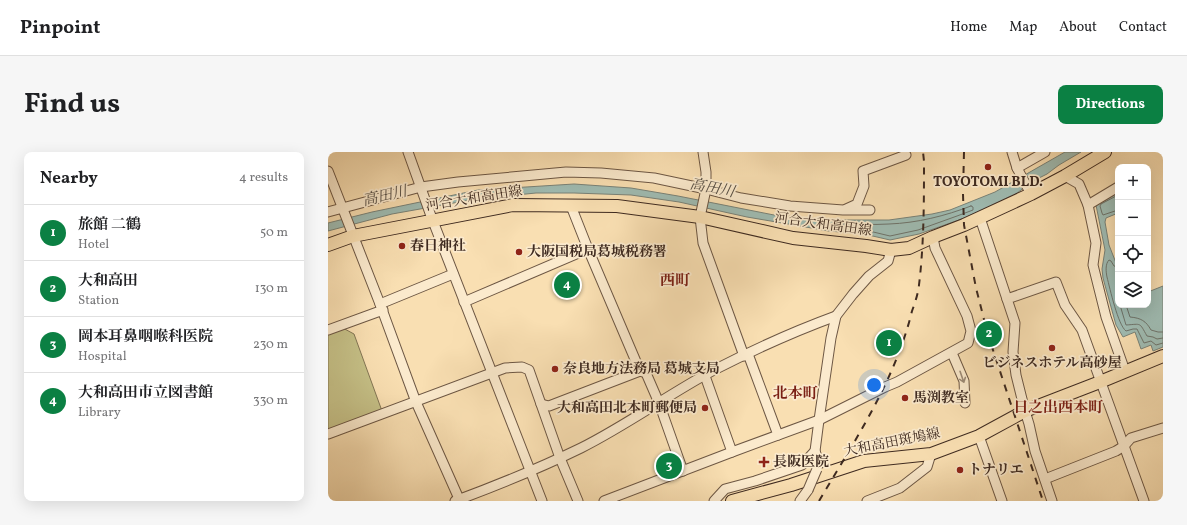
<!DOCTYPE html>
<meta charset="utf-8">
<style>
:root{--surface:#fff;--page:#f6f6f6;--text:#202124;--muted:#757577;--line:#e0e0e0;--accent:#0b8043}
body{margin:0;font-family:Vollkorn,"Noto Serif JP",serif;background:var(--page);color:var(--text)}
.controls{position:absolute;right:12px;top:12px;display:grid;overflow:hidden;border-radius:8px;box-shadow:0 4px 16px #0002}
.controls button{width:36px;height:36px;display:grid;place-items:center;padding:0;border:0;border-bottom:1px solid var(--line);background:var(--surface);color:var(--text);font:20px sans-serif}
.you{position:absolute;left:546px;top:233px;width:14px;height:14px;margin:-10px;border:3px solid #fff;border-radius:50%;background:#1a73e8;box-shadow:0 0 0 6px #1a73e833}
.badge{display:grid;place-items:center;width:26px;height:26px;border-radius:50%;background:var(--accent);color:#fff;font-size:13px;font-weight:700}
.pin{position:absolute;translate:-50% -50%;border:2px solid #fff;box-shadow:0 1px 4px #0006}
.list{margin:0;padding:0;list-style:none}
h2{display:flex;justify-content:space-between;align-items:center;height:52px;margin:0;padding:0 16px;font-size:17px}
h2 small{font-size:13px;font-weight:400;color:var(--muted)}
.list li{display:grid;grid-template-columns:26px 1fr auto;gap:12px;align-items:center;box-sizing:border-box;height:56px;padding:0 16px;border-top:1px solid var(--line)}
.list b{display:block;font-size:15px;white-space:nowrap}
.list p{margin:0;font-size:13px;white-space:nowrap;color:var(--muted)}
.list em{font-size:13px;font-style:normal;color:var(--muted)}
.icon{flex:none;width:22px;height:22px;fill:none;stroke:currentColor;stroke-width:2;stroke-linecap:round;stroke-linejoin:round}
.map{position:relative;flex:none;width:835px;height:349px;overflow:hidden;border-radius:8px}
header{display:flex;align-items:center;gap:24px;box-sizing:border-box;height:56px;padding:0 20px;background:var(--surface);border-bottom:1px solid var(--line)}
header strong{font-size:19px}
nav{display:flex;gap:22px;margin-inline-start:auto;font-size:14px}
.intro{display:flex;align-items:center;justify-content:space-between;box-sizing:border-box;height:96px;padding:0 24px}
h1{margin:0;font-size:28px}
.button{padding:10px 18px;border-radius:8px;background:var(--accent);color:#fff;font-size:14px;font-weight:700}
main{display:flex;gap:24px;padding:0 24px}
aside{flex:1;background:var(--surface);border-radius:8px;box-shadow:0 4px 16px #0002}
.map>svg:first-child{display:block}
.green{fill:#c5c087;stroke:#827554}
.water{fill:#9fbcb3;stroke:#788278}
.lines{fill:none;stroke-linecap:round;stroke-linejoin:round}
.shore{stroke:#6e736a;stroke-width:1}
.minor-casing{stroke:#6d5744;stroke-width:11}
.major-casing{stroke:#3e2a20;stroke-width:14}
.minor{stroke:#fbeacd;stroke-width:9}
.major{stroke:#f9dfb2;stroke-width:12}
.rail{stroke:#3e2a20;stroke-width:2;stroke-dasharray:7 7;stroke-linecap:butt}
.minor-bridge-casing{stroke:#6d5744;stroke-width:11;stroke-linecap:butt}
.minor-bridge{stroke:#fbeacd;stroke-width:9}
.oneway{stroke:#9c8a76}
.poi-dot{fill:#8f2418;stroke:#fbeacd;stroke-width:1.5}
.labels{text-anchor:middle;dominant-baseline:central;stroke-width:3.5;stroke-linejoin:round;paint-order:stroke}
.poi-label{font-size:14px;font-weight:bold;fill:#3e2a20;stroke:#fbeacd;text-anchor:start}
.street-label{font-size:14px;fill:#3e2a20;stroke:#fbeacd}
.water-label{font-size:15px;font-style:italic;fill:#564e45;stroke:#fbeacd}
.neighbourhood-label{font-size:15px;font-weight:bold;fill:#7a1f14;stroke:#fbeacd}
</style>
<header>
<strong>Pinpoint</strong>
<nav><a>Home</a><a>Map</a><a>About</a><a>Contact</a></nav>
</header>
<div class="intro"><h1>Find us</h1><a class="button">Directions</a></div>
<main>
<aside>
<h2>Nearby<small>4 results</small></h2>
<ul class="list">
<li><span class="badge">1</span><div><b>旅館 二鶴</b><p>Hotel</p></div><em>50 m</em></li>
<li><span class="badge">2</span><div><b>大和高田</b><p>Station</p></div><em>130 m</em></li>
<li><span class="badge">3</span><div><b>岡本耳鼻咽喉科医院</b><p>Hospital</p></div><em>230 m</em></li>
<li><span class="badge">4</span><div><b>大和高田市立図書館</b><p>Library</p></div><em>330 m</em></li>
</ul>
</aside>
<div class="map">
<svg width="835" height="349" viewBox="0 0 835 349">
<rect width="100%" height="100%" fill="#f9dfb2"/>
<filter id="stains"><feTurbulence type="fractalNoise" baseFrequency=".005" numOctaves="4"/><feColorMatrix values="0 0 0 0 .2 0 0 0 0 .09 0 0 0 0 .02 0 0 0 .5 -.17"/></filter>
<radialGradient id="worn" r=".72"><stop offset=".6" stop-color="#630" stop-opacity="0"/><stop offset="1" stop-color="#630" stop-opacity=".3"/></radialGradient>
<polygon class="green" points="13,175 26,182 54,259 0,279 0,180"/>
<g class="water">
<polygon points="737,0 753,0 731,13 719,22 705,29 681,47 631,68 591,82 562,88 536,82 501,79 419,65 351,50 303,43 246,41 208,41 148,47 64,62 0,79 0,71 44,60 150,38 246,32 303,36 350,44 446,63 503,68 561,68 604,62 622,58 667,40"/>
<polygon points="790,38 790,61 778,66 777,70 781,93 790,116 790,153 820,153 820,140 835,134 835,195 825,199 823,193 813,197 807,180 795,185 788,173 775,126 774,117 777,98 768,53"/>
</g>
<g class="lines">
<g class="shore">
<polyline points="790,43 773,52 772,54 774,61 775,63 790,58"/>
<path d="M643,54L645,55V58L629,64L590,78L562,84L537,78L514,76L512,74L514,72C529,72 545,73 561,72C589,71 617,64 643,54Z"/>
<path d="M790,115L786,114L783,109L781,108C777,112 778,120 779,125C782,137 790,173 798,179L805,177H809L816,191L823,189L828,193L835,191"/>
<path d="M792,153L798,173C814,172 811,170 819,184L825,185L829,187L835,186"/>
<path d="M798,153L802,165C813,166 818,169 823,178L830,180H835"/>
</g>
<defs>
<g id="minor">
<polyline points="80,0 103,64 214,349"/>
<polyline points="375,0 378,20 378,37 372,65 375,91 416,204"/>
<polyline points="684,0 689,16 703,42"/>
<polyline points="689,16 717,0"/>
<polyline points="0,19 52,152 88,250 132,349"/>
<polyline points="737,24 751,32 760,53"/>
<polyline points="790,35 760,53 768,91 765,113 778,165 797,219"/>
<polyline points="243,54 260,97 312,219"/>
<polyline points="518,57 529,52 536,34 535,19 578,3"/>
<polyline points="0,60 93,35 130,30 238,20 273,21 326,26 378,37 413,46 462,54 515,58 542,58"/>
<polyline points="652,66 679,147"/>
<polyline points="136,150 260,97"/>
<polyline points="52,152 125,122"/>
<polyline points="0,178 55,158"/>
<polyline points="624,201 636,229 637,251"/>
<polyline points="420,202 450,283"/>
<polyline points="377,224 404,300"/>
<polyline points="213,252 221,254 312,219 318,221 331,251 355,319"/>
<polyline points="0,282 177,216 194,215 201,218 232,306 250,349"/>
<polyline points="651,284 674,349"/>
<polyline points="489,317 490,308 487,299 491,268 503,186 508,164 525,142 541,124 560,109 563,98"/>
<polyline points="717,327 788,299 796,294 803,286 835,276"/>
<path d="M127,349C170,333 212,316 253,296C299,273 341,242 386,218C425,198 467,179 508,164"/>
<polyline points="276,349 404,300 491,268 557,235 569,230 640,191 643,179 639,164 607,96 605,85"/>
<polyline points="386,349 397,337 427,329 474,313 487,299"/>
<polyline points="472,349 480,338"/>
<polyline points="539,349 572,336 599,315 603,302"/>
<polyline points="724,349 707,299 701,272 697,259 688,223 685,200 687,171 679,147 728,130 737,153 754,178 816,349"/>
</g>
<g id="major">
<polyline points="0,93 25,84 185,53 289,54 372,65 465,86 538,94 563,98 581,96 605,85 636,73 703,42 737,24 777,0"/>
<polyline points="404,349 463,333 536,309 603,302 651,284 697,259 772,230 835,204"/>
</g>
</defs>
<use href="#minor" class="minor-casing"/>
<use href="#major" class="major-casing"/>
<use href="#minor" class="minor"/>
<use href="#major" class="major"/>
<g class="rail">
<polyline points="636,0 635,42 636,73 648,136 660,183 715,349"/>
<path d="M491,349C527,288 567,229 584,159C587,151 590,142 591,133C596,92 596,50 596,9L595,0"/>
</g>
<defs>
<polyline id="minor-bridge" points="480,338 489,317"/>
</defs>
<use href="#minor-bridge" class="minor-bridge-casing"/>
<use href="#minor-bridge" class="minor-bridge"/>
</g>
<defs><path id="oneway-shaft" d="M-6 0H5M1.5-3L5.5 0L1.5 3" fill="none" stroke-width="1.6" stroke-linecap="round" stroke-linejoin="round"/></defs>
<use class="oneway" href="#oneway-shaft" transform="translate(634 225) rotate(71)"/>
<g class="poi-dot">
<circle cx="660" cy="15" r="4"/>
<circle cx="74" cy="94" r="4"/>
<circle cx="191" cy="100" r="4"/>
<circle cx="724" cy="196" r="4"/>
<circle cx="227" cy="217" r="4"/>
<circle cx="577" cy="246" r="4"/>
<circle cx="377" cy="256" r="4"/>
<path d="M434 304h4v4h4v4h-4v4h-4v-4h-4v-4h4z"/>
<circle cx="632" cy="318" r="4"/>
</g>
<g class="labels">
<g class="poi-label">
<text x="660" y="30" text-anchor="middle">TOYOTOMI BLD.</text>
<text x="82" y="94">春日神社</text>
<text x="199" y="100">大阪国税局葛城税務署</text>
<text x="724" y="211" text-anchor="middle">ビジネスホテル高砂屋</text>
<text x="235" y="217">奈良地方法務局 葛城支局</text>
<text x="585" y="246">馬渕教室</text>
<text x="369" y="256" text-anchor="end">大和高田北本町郵便局</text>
<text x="445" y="310">長阪医院</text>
<text x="640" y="318">トナリエ</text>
</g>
<g class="street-label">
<text transform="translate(146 47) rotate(-9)">河合大和高田線</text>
<text transform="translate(495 73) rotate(8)">河合大和高田線</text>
<text transform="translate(564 291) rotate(-11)">大和高田斑鳩線</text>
</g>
<g class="water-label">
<text transform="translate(384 37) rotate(11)">高田川</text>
<text transform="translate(57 45) rotate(-13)">高田川</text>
</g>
<g class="neighbourhood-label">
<text x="347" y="129">西町</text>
<text x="467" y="242">北本町</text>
<text x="730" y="256">日之出西本町</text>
</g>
</g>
<rect width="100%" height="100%" filter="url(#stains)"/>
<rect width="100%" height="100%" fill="url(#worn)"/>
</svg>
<div class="controls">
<button>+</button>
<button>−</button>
<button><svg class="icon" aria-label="locate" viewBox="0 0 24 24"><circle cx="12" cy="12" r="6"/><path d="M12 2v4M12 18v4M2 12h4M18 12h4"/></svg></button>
<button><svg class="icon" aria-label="layers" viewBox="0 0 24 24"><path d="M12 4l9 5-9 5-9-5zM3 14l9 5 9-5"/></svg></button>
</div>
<div class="you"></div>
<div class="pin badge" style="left:561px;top:191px">1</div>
<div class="pin badge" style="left:661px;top:182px">2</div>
<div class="pin badge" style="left:341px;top:314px">3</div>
<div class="pin badge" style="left:239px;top:133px">4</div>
</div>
</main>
